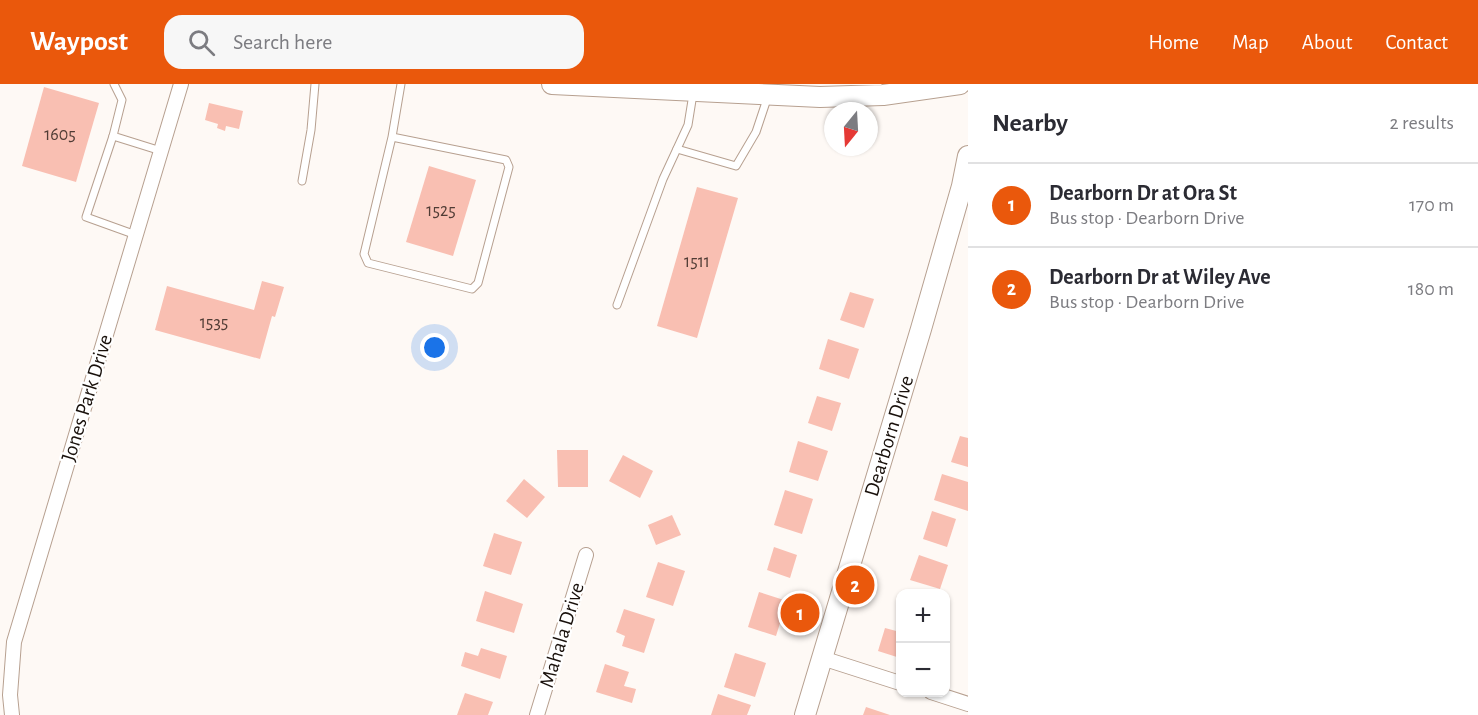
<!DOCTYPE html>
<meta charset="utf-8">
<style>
:root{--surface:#fff;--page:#f7f7f7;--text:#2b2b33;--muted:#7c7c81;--line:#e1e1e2;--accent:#ea580c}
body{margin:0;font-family:"Alegreya Sans",sans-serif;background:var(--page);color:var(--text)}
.controls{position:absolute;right:18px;bottom:18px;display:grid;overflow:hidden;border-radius:12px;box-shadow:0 2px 4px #0004}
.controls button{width:54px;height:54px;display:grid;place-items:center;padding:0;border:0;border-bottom:2px solid var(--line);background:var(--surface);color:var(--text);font:30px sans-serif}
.compass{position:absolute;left:824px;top:18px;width:54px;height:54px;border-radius:50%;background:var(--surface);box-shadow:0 2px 4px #0004;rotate:198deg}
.you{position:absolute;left:435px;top:264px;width:21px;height:21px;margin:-15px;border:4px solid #fff;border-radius:50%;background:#1a73e8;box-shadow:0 0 0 9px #1a73e833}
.badge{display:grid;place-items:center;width:39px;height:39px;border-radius:50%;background:var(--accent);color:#fff;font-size:20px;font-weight:700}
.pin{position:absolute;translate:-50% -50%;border:3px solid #fff;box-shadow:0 2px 6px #0006}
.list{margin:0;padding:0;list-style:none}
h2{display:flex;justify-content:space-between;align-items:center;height:78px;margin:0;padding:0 24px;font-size:26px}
h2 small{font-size:20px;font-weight:400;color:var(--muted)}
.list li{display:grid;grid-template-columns:39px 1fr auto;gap:18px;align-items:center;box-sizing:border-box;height:84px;padding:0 24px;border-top:2px solid var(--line)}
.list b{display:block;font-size:22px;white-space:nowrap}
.list p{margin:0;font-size:20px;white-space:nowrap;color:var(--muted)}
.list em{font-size:20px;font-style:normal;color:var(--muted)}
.icon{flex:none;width:33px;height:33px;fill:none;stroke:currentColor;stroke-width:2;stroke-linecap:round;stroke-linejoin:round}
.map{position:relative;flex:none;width:968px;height:631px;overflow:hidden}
header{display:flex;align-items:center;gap:36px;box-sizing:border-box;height:84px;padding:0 30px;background:var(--accent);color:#fff}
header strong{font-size:28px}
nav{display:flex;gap:33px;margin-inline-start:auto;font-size:21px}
.search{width:420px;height:54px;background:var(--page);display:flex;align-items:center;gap:15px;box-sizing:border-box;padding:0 21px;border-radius:18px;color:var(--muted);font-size:22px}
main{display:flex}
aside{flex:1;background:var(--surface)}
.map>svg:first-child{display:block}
.building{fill:#f9bfb2}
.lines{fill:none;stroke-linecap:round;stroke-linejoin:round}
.lane-casing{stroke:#b7a090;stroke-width:9}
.street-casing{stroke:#b7a090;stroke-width:16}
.secondary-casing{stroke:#b7a090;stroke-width:22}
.lane{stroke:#fff;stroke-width:7}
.street{stroke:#fff;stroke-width:14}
.secondary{stroke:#fff;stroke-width:20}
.labels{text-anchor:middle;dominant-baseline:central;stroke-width:4.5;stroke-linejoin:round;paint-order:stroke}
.number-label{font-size:18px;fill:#503c35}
.street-label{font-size:21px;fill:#18100b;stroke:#fff}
</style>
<header>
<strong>Waypost</strong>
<div class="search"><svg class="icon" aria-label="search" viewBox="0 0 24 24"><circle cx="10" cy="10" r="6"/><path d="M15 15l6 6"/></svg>Search here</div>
<nav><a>Home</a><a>Map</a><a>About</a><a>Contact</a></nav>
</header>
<main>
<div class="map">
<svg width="968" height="631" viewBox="0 0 968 631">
<rect width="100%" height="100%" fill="#fef9f5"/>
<g class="building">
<polygon points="44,3 99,19 76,98 22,82"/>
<polygon points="209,19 243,27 239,45 226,42 225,47 217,44 218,40 205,36"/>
<polygon points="429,82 476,96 453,172 406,158"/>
<polygon points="697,103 738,114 697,254 657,242"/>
<polygon points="262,197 284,203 275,233 272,232 260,275 155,246 167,202 254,226"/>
<polygon points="850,208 874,215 864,244 840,236"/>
<polygon points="828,255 859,265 849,295 819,285"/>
<polygon points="817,312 841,319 832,347 808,339"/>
<polygon points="960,352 968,354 968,383 951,378"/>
<polygon points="798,357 828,367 818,397 789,388"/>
<polygon points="557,366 588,366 588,403 558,403"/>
<polygon points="623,371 653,387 640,414 609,397"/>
<polygon points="942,390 968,398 968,427 934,416"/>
<polygon points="524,395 545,413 527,434 506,417"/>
<polygon points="785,406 813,415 802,450 774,441"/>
<polygon points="932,427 956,435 947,463 923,455"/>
<polygon points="672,431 681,451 656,461 648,441"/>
<polygon points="494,449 522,458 511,491 483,482"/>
<polygon points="774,463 797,471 790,494 767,486"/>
<polygon points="919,471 948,481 940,505 910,496"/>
<polygon points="658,478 685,487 673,522 646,513"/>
<polygon points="485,507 523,520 514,549 476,537"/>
<polygon points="759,508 787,517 776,552 748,543"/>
<polygon points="624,525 655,535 644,569 622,562 625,552 616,548"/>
<polygon points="885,544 900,548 900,574 878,567"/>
<polygon points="481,564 507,572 500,595 461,582 465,568 478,572"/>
<polygon points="735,569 766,579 755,613 724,603"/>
<polygon points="605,580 629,588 624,602 636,605 632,619 596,608"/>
<polygon points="465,609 493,618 488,631 457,631"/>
<polygon points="718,610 751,621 747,631 711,631"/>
<polygon points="866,623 890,631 863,631"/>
</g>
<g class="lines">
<defs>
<g id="lane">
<polyline points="114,0 122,16 113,52 161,67"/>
<polyline points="113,52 86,133 136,151"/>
<polyline points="392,53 506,76 509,83 478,199 472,205 368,179 364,170 392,53 401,0"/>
<polyline points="677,65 736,82 756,48 768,12"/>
<polyline points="302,97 311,46 315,0"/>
<polyline points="617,221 663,95 688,41 693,10"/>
</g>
<g id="street">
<polyline points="822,574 900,599"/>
<polyline points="931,608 968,620"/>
<polyline points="12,631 10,611 14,558 181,0"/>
<polyline points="537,631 586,471"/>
</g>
<g id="secondary">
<polyline points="552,0 820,13 883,11 960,0"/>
<polyline points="805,631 921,245 962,102 968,72"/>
</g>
</defs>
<use href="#lane" class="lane-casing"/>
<use href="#street" class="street-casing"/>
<use href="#secondary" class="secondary-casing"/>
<use href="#lane" class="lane"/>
<use href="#street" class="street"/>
<use href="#secondary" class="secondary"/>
</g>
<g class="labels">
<g class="number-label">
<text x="60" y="51">1605</text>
<text x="441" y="127">1525</text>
<text x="697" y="178">1511</text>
<text x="214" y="239">1535</text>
</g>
<g class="street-label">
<text transform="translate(87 314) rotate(-73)">Jones Park Drive</text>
<text transform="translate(889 352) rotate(-73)">Dearborn Drive</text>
<text transform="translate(562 551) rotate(-73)">Mahala Drive</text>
</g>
</g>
</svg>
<div class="controls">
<button>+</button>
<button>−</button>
</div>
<svg class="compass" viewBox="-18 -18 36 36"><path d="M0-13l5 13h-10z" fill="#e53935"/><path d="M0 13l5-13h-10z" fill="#7c7c81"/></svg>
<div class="you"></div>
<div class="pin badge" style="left:800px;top:529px">1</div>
<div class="pin badge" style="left:855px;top:501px">2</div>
</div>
<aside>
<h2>Nearby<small>2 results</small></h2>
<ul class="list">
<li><span class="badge">1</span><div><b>Dearborn Dr at Ora St</b><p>Bus stop · Dearborn Drive</p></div><em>170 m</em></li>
<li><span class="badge">2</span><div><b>Dearborn Dr at Wiley Ave</b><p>Bus stop · Dearborn Drive</p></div><em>180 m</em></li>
</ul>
</aside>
</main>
